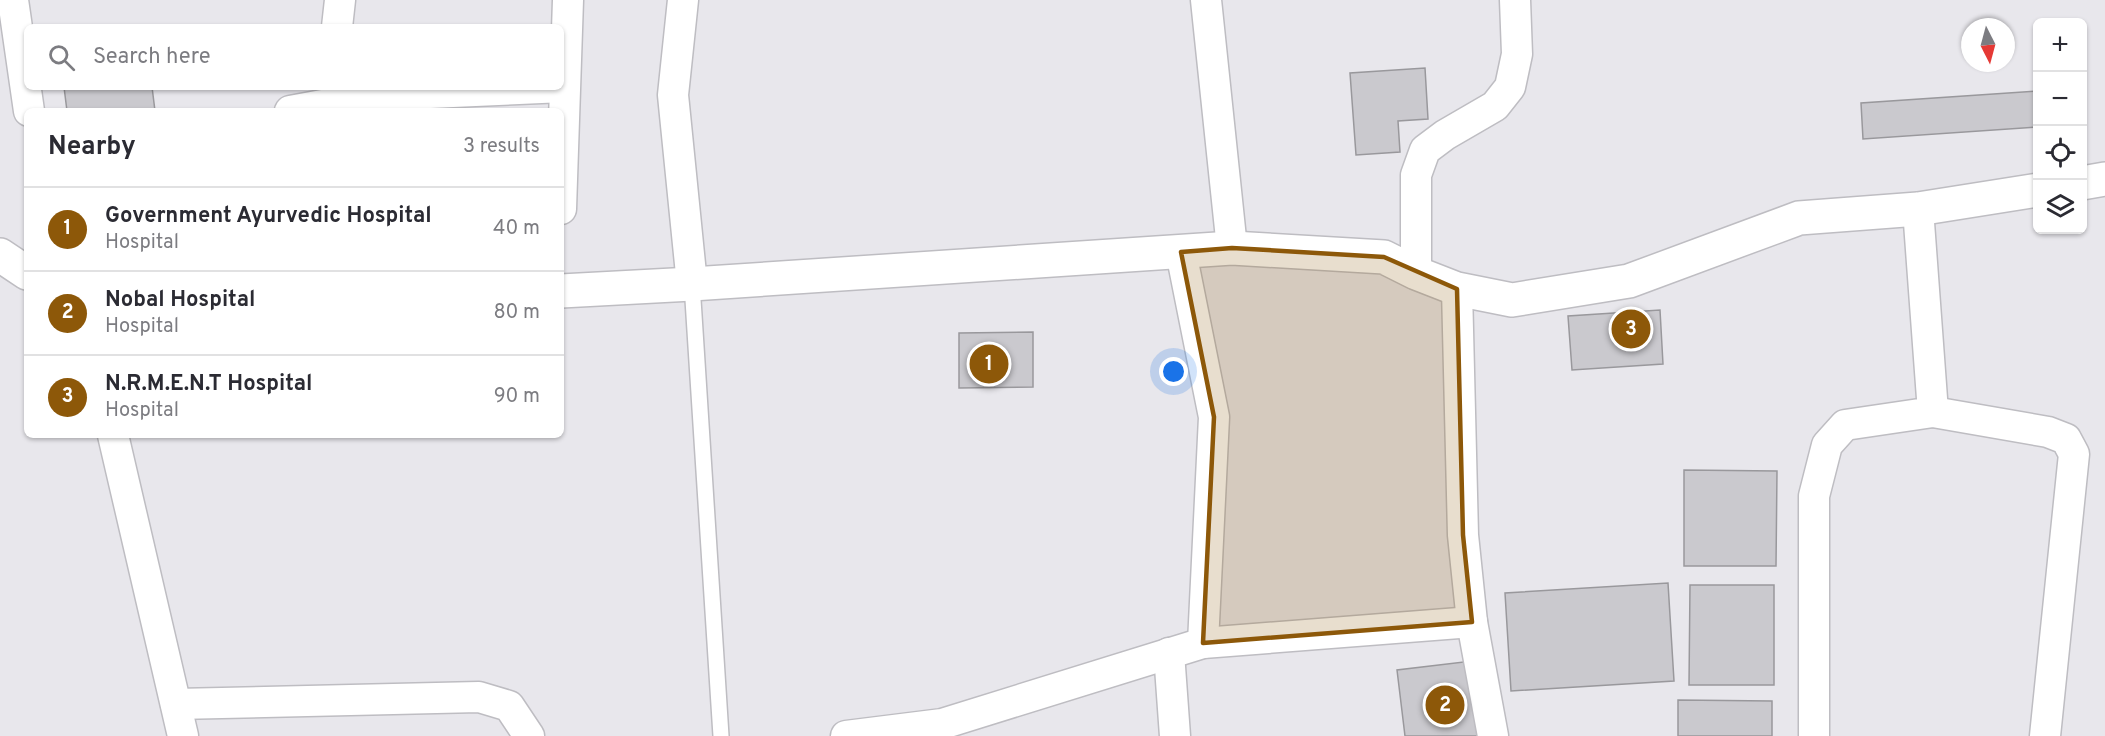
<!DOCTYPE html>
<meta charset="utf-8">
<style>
:root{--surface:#fff;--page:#f2f2f3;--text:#2b2b33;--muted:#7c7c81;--line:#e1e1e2;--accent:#8d5809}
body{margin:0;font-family:Overpass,sans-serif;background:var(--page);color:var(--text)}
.controls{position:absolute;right:18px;top:18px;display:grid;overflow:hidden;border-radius:9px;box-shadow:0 2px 4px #0004}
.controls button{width:54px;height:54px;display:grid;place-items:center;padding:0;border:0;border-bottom:2px solid var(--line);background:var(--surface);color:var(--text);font:30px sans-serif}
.compass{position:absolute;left:1961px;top:18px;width:54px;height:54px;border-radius:50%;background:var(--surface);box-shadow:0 2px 4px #0004;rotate:174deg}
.you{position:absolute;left:1174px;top:372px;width:21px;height:21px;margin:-15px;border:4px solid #fff;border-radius:50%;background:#1a73e8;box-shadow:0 0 0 9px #1a73e833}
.badge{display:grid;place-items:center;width:39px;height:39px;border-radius:50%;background:var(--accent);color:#fff;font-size:20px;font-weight:700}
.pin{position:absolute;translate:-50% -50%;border:3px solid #fff;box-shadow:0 2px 6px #0006}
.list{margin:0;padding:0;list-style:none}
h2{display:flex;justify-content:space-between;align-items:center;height:78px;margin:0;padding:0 24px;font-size:26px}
h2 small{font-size:20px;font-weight:400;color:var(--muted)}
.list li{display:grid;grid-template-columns:39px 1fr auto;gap:18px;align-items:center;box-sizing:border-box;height:84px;padding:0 24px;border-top:2px solid var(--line)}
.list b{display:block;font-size:22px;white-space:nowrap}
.list p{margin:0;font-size:20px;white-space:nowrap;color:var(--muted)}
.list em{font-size:20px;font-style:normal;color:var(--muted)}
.icon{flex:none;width:33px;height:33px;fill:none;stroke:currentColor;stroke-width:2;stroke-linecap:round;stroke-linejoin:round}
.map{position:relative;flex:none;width:2105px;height:736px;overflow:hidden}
.search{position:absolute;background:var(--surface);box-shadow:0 2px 4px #0004;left:24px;top:24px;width:540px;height:66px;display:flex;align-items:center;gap:15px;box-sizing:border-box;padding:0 21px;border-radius:9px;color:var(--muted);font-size:22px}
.panel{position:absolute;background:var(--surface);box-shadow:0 2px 4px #0004;left:24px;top:108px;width:540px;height:330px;border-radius:9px}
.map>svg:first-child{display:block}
.building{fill:#cac9ce;stroke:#99989c;stroke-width:1.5}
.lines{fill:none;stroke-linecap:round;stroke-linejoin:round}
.service-casing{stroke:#bebdc2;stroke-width:18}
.minor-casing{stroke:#bebdc2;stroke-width:33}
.secondary-casing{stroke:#bebdc2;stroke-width:36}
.service{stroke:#fff;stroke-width:15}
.minor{stroke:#fff;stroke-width:30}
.secondary{stroke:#fff;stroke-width:33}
.marked{fill:#8d5809;fill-opacity:0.2;stroke:#8d5809;stroke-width:4.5;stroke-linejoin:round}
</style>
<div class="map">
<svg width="2105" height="736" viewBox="0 0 2105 736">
<rect width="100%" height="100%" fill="#e8e7ec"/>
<g class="building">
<polygon points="1425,68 1428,119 1398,121 1400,152 1356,155 1350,73"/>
<polygon points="64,87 152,87 155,111 67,111"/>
<polygon points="2038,91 2038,127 1863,139 1861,103"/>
<polygon points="1660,310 1663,364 1572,370 1568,316"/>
<polygon points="1033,332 1033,387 959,388 959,333"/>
<polygon points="1684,470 1777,471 1776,566 1684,566"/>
<polygon points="1668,583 1674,681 1511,691 1505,593"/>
<polygon points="1690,585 1774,585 1774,685 1689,685"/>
<polygon points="1472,661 1481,736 1405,736 1397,670"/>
<polygon points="1678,700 1772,701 1772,736 1678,736"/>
</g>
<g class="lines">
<defs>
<polyline id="service" points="692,284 721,736"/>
<g id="minor">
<polyline points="13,0 29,111"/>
<polyline points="683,0 673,95 692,284"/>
<polyline points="1206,0 1232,248"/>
<polyline points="337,27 340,0"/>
<polyline points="290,111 328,104 430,93 564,87"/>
<polyline points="561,209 568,0"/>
<polyline points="1181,252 1214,417 1203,643"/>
<polyline points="1416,273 1416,175 1425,150 1445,135 1495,106 1510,87 1517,54 1515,0"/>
<polyline points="1457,289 1463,535 1472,622 1493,736"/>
<polyline points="1933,412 2048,432 2066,439 2074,454 2045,736"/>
<polyline points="113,435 183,736"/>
<polyline points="1169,653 1175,736"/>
<polyline points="176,704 479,697 509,706 529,736"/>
<polyline points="846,736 942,724 1203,643 1472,622"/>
<polyline points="1814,736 1814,496 1827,445 1845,425 1933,412 1918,209"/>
</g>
<g id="secondary">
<polyline points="2082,183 2105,179"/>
<polyline points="0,255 27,273"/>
<polyline points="561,291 692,284 1232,248 1384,257 1416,273 1457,289 1512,300 1629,281 1799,218 1918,209 2038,190"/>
</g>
</defs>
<use href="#service" class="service-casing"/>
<use href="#minor" class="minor-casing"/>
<use href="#secondary" class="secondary-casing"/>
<use href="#service" class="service"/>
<use href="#minor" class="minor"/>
<use href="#secondary" class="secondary"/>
</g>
<path class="marked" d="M1232,248L1384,257L1457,289L1463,535L1472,622L1203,643L1214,417L1181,252Z"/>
</svg>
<div class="controls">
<button>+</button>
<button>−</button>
<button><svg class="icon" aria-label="locate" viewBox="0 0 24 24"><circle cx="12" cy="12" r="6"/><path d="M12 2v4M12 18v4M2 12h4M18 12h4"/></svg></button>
<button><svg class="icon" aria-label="layers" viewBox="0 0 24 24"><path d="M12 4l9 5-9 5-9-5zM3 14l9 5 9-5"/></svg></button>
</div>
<svg class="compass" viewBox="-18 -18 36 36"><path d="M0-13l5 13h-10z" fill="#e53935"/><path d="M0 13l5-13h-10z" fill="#7c7c81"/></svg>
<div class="you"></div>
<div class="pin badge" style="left:989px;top:364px">1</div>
<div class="pin badge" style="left:1445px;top:705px">2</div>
<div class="pin badge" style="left:1631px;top:329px">3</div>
<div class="search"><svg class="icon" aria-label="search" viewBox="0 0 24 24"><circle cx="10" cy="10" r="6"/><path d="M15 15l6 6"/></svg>Search here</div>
<section class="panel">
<h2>Nearby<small>3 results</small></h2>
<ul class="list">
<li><span class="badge">1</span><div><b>Government Ayurvedic Hospital</b><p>Hospital</p></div><em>40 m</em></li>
<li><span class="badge">2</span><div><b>Nobal Hospital</b><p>Hospital</p></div><em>80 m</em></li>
<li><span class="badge">3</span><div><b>N.R.M.E.N.T Hospital</b><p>Hospital</p></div><em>90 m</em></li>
</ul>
</section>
</div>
